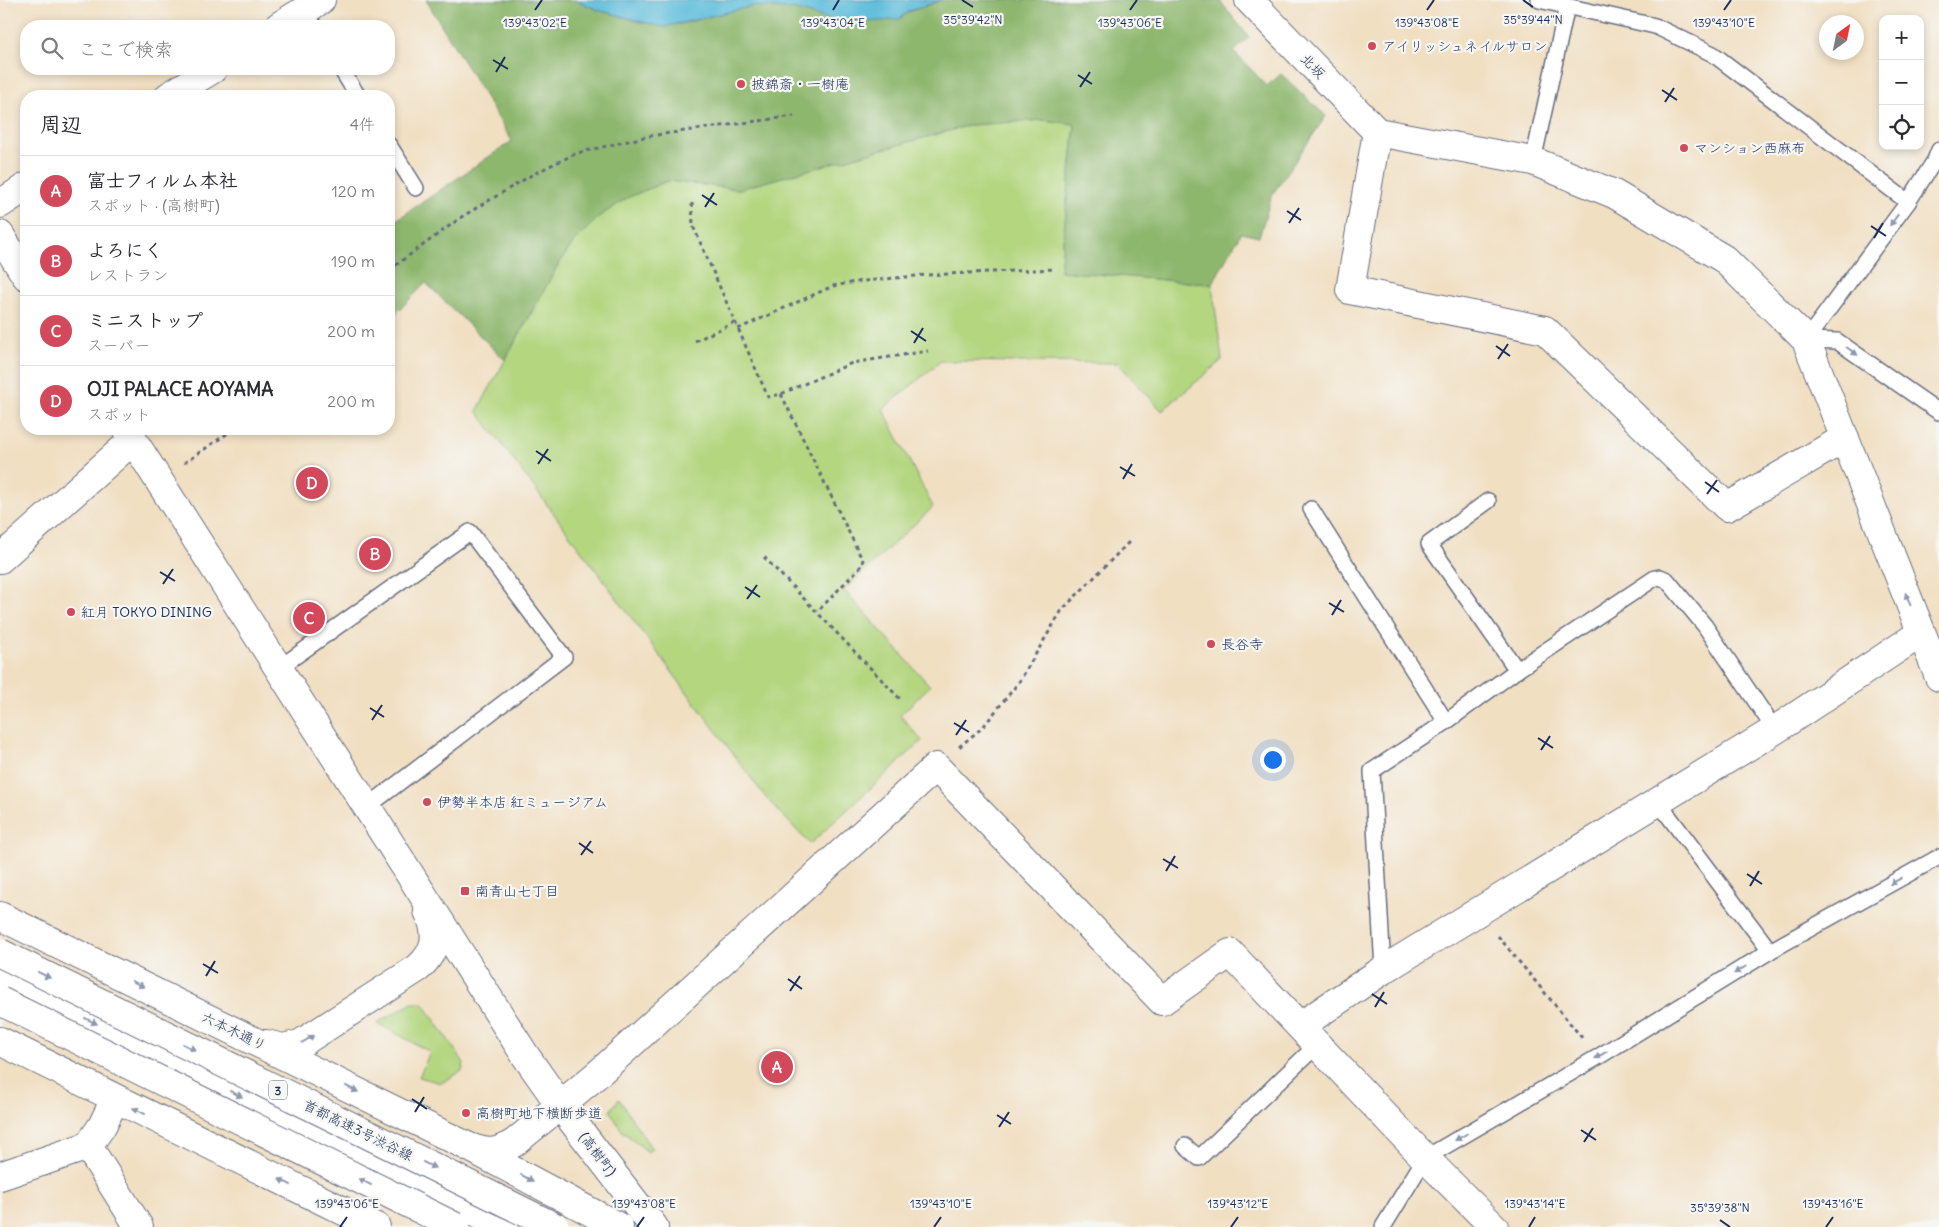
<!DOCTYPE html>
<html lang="ja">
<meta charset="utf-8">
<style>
:root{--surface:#fff;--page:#f7f7f7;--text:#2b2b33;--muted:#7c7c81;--line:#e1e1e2;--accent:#d1495b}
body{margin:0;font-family:Delius,"Klee One",sans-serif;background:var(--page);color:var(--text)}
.controls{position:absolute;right:15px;top:15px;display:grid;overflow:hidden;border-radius:10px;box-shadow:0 2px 8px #0003}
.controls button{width:45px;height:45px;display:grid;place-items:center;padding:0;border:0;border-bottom:1px solid var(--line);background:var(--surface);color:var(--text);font:25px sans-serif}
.compass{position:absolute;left:1819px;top:15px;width:45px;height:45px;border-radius:50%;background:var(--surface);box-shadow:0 2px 8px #0003;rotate:33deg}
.you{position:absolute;left:1272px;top:759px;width:18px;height:18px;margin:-12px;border:4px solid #fff;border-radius:50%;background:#1a73e8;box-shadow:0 0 0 8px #1a73e833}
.badge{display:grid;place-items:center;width:32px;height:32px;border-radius:50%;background:var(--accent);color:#fff;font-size:16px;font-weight:700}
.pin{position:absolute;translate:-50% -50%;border:2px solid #fff;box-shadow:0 1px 5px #0006}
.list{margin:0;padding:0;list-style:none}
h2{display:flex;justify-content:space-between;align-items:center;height:65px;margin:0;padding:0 20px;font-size:21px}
h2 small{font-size:16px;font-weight:400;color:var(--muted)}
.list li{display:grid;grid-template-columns:32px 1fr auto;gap:15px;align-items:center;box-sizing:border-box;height:70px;padding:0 20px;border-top:1px solid var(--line)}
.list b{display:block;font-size:19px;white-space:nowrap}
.list p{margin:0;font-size:16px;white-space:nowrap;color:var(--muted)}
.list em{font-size:16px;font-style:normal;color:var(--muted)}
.icon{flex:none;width:28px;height:28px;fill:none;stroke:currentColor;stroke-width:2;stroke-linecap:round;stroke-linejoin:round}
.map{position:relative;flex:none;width:1939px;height:1227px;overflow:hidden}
.search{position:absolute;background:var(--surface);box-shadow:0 2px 8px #0003;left:20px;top:20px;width:375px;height:55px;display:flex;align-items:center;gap:12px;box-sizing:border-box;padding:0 18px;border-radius:20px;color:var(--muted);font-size:19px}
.panel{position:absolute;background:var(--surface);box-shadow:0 2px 8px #0003;left:20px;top:90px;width:375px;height:345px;border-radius:20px}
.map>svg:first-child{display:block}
.green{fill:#b3d67f;stroke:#67826e}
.forest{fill:#8eb76e;stroke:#547366}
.water{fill:#5cbddb;stroke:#3c769c}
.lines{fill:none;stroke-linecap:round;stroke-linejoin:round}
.lane-casing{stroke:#666d81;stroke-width:18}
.street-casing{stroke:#666d81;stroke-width:30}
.secondary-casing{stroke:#666d81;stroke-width:30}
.path{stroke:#666d81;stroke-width:3;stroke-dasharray:4 4;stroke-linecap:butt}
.lane{stroke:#fff;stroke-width:15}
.street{stroke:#fff;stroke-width:28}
.secondary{stroke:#fff;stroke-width:28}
.highway-bridge-casing{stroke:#666d81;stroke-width:30;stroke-linecap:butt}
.highway-bridge{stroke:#fff;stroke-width:28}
.oneway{fill:#8d97ae}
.ticks{fill:none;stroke:#1b2f5e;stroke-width:2}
.poi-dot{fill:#d1495b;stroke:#f6f6f2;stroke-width:2}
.labels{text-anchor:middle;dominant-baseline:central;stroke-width:4.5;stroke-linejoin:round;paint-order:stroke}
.shield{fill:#f6f6f2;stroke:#5d6b8a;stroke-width:1}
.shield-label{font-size:12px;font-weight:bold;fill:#1b2f5e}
.poi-label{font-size:14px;fill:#1b2f5e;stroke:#f6f6f2;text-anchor:start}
.street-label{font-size:14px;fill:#1b2f5e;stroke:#f6f6f2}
.ticks-label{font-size:12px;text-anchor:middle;fill:#1b2f5e;stroke:#f6f6f2;stroke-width:4.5;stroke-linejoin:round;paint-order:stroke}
</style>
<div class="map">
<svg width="1939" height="1227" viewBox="0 0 1939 1227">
<rect width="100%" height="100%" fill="#f6f6f2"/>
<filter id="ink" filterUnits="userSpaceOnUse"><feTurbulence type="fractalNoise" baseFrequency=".02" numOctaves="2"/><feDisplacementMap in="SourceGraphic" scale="10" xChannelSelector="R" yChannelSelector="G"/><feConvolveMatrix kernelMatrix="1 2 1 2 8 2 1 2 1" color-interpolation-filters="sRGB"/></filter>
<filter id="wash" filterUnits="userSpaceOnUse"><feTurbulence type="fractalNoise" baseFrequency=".0096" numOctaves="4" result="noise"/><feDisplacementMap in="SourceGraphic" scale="20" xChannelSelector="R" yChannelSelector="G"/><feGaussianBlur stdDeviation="1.12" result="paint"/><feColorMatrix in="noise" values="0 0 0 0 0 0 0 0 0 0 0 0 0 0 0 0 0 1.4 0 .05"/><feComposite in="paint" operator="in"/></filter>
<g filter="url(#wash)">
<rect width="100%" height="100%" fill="#f1dfc2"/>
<g class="green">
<polygon points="1043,120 1075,124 1060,271 1212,284 1222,360 1162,411 1118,363 941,361 883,409 933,507 844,590 930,686 900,715 922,741 810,844 766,798 477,411 558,265 573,243 600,216 627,198 667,181 739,189 970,125"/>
<polygon points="412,1003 423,1003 464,1063 462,1071 441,1083 419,1077 430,1052 377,1023"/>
<polygon points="619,1099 652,1149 648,1152 622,1131 610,1111"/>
</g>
<polygon class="forest" points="426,0 576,0 598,10 644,23 682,24 718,14 754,6 797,10 825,18 899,19 909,12 942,0 1219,0 1249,37 1234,52 1267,86 1281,74 1326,116 1272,195 1259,237 1241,233 1212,284 1060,271 1075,124 1043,120 970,125 739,189 667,181 627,198 600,216 573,243 558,265 505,360 426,283 391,318 389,314 389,225 512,141"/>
<polygon class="water" points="576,0 942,0 909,11 899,19 881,21 858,22 825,18 797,10 754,6 663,27 598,10"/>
</g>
<g filter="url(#ink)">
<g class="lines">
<defs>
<g id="lane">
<polyline points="1539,0 1655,26 1713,54 1908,202"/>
<polyline points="304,10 314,26"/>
<polyline points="341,69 358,96"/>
<polyline points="389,145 416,188"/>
<polyline points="1533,161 1567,6"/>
<polyline points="1806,340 1908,202 1935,160 1939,150"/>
<polyline points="1806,340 1837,341 1939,412"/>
<polyline points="1488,501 1429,544 1517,670"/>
<polyline points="1311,509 1446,722"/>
<polyline points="279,668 470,532 564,657 367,807"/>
<polyline points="1658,802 1770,951"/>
<polyline points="1383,970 1372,771 1446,722 1517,670 1655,578 1660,577 1667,580 1705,626 1775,730"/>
<polyline points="1185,1146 1199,1158 1317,1045"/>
<polyline points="1383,1227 1425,1158 1598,1057 1770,951 1939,857"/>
</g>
<g id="street">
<polyline points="1249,0 1377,132"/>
<polyline points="279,26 321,0"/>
<polyline points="169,96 213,69"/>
<polyline points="1377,132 1533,161 1614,194 1724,259 1806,340 1939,677"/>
<polyline points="1377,132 1350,290 1545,330 1727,507 1845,438"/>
<polyline points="0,204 26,187"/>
<polyline points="0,559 133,440"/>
<polyline points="1300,1026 1383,970 1775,730 1921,633"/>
<polyline points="88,1146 139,1227"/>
<path d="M469,1147C489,1154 495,1154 514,1143L599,1073L936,767L1162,1001L1230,953L1425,1158L1494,1227"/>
<polyline points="0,1176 88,1146 102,1126 115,1099"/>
</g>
<g id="secondary">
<polyline points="0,235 26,276"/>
<polyline points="126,429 525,1055 560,1105 654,1227"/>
<polyline points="0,916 469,1147 619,1227"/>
<polyline points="0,976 504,1227"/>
<polyline points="0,1041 376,1227"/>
<path d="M266,1044L283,1048L300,1044L418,968C437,951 439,934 428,911"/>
</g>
</defs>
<use href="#lane" class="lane-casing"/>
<use href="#street" class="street-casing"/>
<use href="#secondary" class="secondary-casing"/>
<g class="path">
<polyline points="692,203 693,226 768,397 781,394 852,363 928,351"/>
<polyline points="389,270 463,216 535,173 577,153 649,136 794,116"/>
<polyline points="738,329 833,286 855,282 926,275 1055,269"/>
<polyline points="695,341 735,322"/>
<polyline points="781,394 864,563 817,612"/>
<polyline points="184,463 234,429"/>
<polyline points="764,557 902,701"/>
<polyline points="959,747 983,727 1019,682 1062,610 1131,540"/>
<polyline points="1498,936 1583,1039"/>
</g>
<use href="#lane" class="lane"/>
<use href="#street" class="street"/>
<use href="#secondary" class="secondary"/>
<defs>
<g id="highway-bridge">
<polyline points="0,953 555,1227"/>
<polyline points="0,1001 456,1227"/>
</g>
</defs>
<use href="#highway-bridge" class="highway-bridge-casing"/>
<use href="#highway-bridge" class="highway-bridge"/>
</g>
<defs><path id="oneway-solid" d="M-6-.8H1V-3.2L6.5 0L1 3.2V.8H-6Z" transform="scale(1.25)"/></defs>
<g class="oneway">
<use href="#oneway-solid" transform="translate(1894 220) rotate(126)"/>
<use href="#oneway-solid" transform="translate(1852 351) rotate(35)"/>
<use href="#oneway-solid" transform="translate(1908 599) rotate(-111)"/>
<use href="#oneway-solid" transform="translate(1896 881) rotate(151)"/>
<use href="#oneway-solid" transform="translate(1740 970) rotate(148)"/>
<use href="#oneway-solid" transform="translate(44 975) rotate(26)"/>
<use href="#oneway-solid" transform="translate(138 984) rotate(26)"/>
<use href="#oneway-solid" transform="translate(91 1021) rotate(26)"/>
<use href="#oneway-solid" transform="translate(308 1039) rotate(-32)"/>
<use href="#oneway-solid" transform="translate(189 1047) rotate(26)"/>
<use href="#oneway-solid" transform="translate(1601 1055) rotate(149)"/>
<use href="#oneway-solid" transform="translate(352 1089) rotate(26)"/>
<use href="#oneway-solid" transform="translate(236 1094) rotate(26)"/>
<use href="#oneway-solid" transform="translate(139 1111) rotate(-154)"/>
<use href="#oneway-solid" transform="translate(1461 1137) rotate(150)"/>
<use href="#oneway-solid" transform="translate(429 1165) rotate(26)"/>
<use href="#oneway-solid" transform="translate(527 1178) rotate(28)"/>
<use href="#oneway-solid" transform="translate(285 1182) rotate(-154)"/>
<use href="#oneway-solid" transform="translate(365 1182) rotate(-154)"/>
</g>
</g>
<path class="ticks" d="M962,0L973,7M1523,0L1533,7M535,10L542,0M833,10L839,0M1130,10L1137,0M1427,10L1434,0M1724,10L1731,0M493,60L508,69M496,72L505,57M1078,75L1092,84M1080,87L1090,72M1662,90L1677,100M1665,102L1674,88M702,195L717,205M705,207L714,193M1287,211L1301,220M1289,223L1299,208M1871,226L1886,236M1874,238L1883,223M911,331L926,341M914,343L923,328M1496,346L1510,356M1498,359L1508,344M536,451L551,461M538,464L548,449M1120,467L1135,476M1123,479L1132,464M1705,482L1719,492M1707,494L1717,480M160,572L175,581M163,584L173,569M745,587L760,597M747,599L757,585M1329,603L1344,612M1332,615L1341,600M370,708L384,717M372,720L382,705M954,723L969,732M956,735L966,720M1538,738L1553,748M1541,750L1550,736M579,843L593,853M581,855L591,841M1163,859L1178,868M1166,871L1175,856M1747,874L1762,884M1750,886L1759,871M203,964L218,973M206,976L215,961M788,979L802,989M790,991L800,976M1372,994L1387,1004M1375,1007L1384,992M412,1099L427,1109M415,1112L424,1097M997,1115L1011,1124M999,1127L1009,1112M1581,1130L1596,1140M1584,1142L1593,1128M1720,1220L1730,1227M340,1227L347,1217M637,1227L644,1217M934,1227L941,1217M1231,1227L1238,1217M1529,1227L1535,1217M1826,1227L1833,1217"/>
<g class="poi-dot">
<circle cx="1372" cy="46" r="5"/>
<circle cx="741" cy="84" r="5"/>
<circle cx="1684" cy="148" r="5"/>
<circle cx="71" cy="612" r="5"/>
<circle cx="1211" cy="644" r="5"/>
<circle cx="427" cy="802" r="5"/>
<rect x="460" y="886" width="10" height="10" rx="2.5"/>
<circle cx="466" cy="1113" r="5"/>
</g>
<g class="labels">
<rect class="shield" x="269" y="1080.5" width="18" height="19" rx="4"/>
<g class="shield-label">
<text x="278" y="1090">3</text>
</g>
<g class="poi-label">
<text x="1382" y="46">アイリッシュネイルサロン</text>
<text x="751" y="84">披錦斎・一樹庵</text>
<text x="1694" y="148">マンション西麻布</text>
<text x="81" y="612">紅月 TOKYO DINING</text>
<text x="1221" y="644">長谷寺</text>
<text x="437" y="802">伊勢半本店 紅ミュージアム</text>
<text x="475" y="891">南青山七丁目</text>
<text x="476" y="1113">高樹町地下横断歩道</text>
</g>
<g class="street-label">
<text transform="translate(1313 66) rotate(46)">北坂</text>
<text transform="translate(234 1031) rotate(26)">六本木通り</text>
<text transform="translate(358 1130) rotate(26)">首都高速3号渋谷線</text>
<text transform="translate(598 1154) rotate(53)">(高樹町)</text>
</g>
</g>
<g class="ticks-label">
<text x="973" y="24">35°39'42"N</text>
<text x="1533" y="24">35°39'44"N</text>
<text x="535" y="27">139°43'02"E</text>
<text x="833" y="27">139°43'04"E</text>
<text x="1130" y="27">139°43'06"E</text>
<text x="1427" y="27">139°43'08"E</text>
<text x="1724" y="27">139°43'10"E</text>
<text x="347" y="1208">139°43'06"E</text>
<text x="644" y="1208">139°43'08"E</text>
<text x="941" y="1208">139°43'10"E</text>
<text x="1238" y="1208">139°43'12"E</text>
<text x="1535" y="1208">139°43'14"E</text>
<text x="1833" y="1208">139°43'16"E</text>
<text x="1720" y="1212">35°39'38"N</text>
</g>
</svg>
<div class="controls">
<button>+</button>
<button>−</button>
<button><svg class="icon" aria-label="locate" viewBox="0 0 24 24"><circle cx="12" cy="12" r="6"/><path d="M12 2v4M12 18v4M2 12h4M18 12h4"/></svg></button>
</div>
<svg class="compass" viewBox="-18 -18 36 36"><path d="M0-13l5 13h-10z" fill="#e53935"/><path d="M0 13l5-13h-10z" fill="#7c7c81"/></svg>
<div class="you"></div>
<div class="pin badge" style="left:777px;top:1067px">A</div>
<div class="pin badge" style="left:375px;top:554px">B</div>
<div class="pin badge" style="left:309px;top:618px">C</div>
<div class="pin badge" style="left:312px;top:483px">D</div>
<div class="search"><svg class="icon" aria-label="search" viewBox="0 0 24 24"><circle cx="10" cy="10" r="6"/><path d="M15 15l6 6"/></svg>ここで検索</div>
<section class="panel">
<h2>周辺<small>4件</small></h2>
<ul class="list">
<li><span class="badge">A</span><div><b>富士フィルム本社</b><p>スポット · (高樹町)</p></div><em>120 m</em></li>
<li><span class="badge">B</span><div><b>よろにく</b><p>レストラン</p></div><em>190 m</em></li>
<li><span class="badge">C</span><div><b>ミニストップ</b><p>スーパー</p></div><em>200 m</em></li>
<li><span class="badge">D</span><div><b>OJI PALACE AOYAMA</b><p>スポット</p></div><em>200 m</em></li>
</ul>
</section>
</div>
